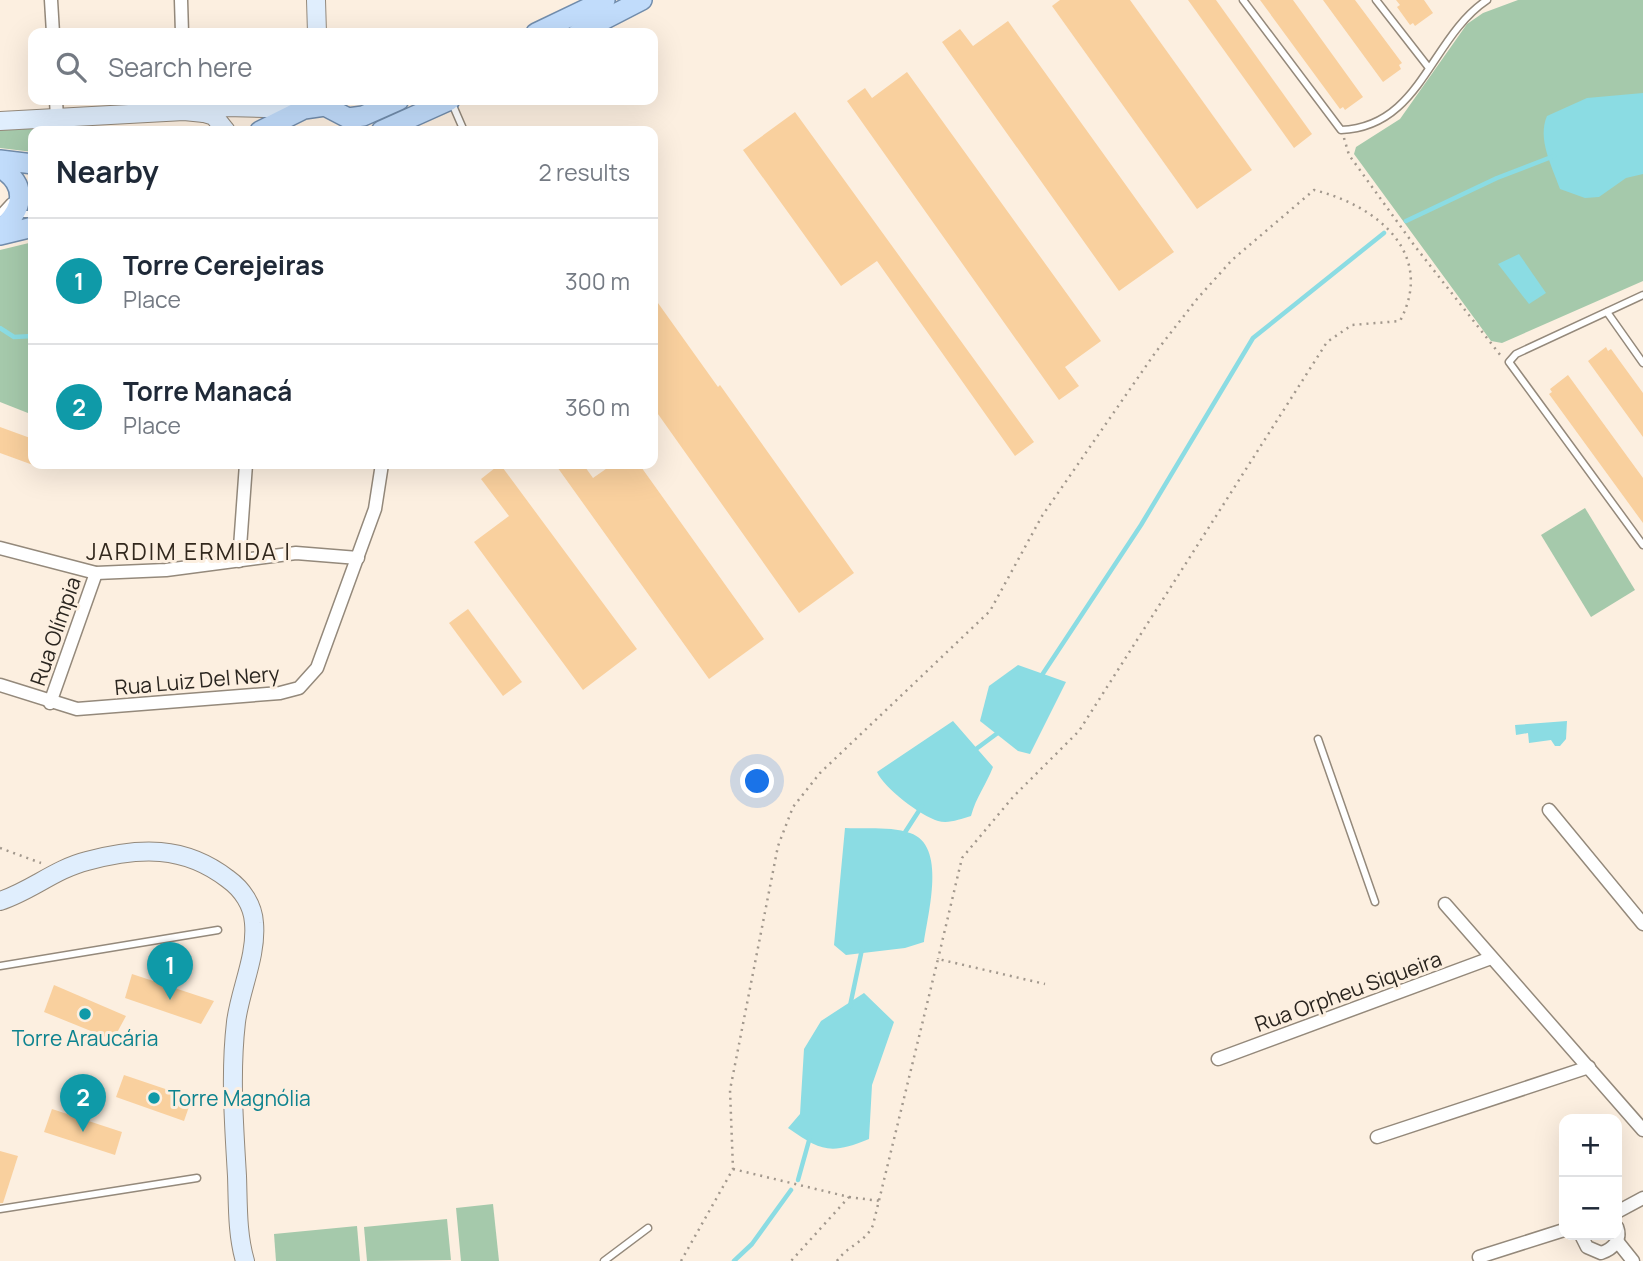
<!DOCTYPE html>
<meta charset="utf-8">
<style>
:root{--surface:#fff;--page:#f6f6f7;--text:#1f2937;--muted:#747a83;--line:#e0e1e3;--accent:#d93025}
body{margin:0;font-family:Manrope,sans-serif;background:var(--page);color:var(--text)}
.controls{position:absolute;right:21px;bottom:21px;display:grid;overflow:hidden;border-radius:14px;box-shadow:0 7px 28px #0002}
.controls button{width:63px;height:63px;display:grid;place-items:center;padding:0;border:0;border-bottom:2px solid var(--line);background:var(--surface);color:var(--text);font:35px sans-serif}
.you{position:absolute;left:758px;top:782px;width:24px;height:24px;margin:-18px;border:5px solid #fff;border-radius:50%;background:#1a73e8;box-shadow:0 0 0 10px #1a73e833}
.badge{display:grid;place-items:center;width:46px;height:46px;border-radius:50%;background:var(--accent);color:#fff;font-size:23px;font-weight:700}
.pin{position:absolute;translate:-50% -58px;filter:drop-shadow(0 2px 4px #0008)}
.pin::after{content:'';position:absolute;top:37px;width:24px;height:21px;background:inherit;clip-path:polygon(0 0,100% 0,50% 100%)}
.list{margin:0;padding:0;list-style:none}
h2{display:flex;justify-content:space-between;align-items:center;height:91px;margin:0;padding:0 28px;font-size:30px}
h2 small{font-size:23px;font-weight:400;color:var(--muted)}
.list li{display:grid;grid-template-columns:46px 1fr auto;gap:21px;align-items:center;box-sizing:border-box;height:126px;padding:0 28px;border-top:2px solid var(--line)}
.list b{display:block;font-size:26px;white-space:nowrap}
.list p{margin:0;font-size:23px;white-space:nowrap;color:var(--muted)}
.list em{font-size:23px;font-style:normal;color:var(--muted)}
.icon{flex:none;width:38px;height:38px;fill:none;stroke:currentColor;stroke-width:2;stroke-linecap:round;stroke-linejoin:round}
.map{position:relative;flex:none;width:1643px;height:1261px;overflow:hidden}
.search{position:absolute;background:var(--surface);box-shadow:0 7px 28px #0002;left:28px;top:28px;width:630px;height:77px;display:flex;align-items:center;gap:18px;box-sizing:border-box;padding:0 24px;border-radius:14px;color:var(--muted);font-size:26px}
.panel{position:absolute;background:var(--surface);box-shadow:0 7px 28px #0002;left:28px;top:126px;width:630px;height:343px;border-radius:14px}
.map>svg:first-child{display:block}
.green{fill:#a5c9ab}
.water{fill:#8bdce3}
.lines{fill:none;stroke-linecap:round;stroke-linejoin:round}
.stream{stroke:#8bdce3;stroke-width:4.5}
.building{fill:#f9d09e}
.lane-casing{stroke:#94897b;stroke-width:9}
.street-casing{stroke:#94897b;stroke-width:15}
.secondary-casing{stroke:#94897b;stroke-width:20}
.primary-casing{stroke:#728dac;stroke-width:22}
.path{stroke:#a2988d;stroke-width:2.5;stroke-dasharray:2 5;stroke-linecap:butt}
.lane{stroke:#fff;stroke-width:6}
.street{stroke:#fff;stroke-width:12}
.secondary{stroke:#e0eefd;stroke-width:18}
.primary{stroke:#c1dcfb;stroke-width:19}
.culture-dot{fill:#0f9aa8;stroke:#fcefe0;stroke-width:2.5}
.labels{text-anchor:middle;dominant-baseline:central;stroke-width:6;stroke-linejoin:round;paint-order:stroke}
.street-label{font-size:21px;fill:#2a251f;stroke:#fcefe0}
.culture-label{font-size:21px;fill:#0d838f;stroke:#fcefe0}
.neighbourhood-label{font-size:23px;letter-spacing:2px;fill:#32281d;stroke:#fcefe0}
</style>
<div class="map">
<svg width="1643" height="1261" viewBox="0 0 1643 1261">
<rect width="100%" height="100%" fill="#fcefe0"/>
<g class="green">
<polygon points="1518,0 1643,0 1643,281 1502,343 1491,341 1354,154 1356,147 1400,119 1467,24 1483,13"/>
<polygon points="0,127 27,127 213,131 33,131 33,152 0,148"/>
<polygon points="33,242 33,415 0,402 0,250"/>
<polygon points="1585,508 1635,590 1591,617 1541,535"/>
<polygon points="493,1204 499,1261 461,1261 456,1208"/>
<polygon points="447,1219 451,1260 367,1261 364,1227"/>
<polygon points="357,1226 360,1261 276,1261 274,1234"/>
</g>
<g class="water">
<path d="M1643,93V174L1626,178L1599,197L1585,198L1560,189C1552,166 1537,139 1547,116L1587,98Z"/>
<polygon points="1519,254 1546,293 1529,304 1498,264"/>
<polygon points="1018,665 1066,682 1030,754 1018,751 980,721 989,686"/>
<path d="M953,721L993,767C986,785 976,797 971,816C960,819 949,824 938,821C921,816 884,788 877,772Z"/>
<polygon points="1567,721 1566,739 1560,746 1555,746 1551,740 1529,743 1528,733 1516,735 1515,725"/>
<path d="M845,828C864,829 892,826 910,833C947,845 928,913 924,942L905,948L846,955L834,945Z"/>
<path d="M864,993L894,1022L872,1085L869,1139C830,1155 821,1151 788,1128L800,1114L804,1049L821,1021Z"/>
</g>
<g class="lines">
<g class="stream">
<polyline points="1406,221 1497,178 1554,156"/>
<polyline points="0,328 14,337 33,336"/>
<polyline points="1040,678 1141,525 1253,338 1384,233"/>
<polyline points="972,752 999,732"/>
<polyline points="902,837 922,806"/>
<polyline points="850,1006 862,949"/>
<polyline points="798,1180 810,1137"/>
<polyline points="734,1261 752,1244 791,1190"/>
</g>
</g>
<g class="building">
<polygon points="1060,0 1130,0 1252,170 1197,209 1052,6"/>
<polygon points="1188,0 1216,0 1312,134 1294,148"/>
<polygon points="1260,0 1293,0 1363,97 1345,110 1343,107 1340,109"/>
<polygon points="1323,0 1355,0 1402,63 1399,65 1401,69 1383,82"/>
<polygon points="1396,0 1424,0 1433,13 1415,26 1413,23 1410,25 1397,7 1400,5"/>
<polygon points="1008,21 1174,252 1119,291 942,42 960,29 973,46"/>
<polygon points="907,72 1101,341 1065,367 1079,386 1059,400 847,101 865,88 872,98"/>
<polygon points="795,112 1034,442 1015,456 877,261 841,286 743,150"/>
<polygon points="653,296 718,387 720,385 854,573 799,613 653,407"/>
<polygon points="1606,347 1608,351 1611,349 1643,393 1643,437 1588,361"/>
<polygon points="1568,375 1643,478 1643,523 1549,394 1552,392 1550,389"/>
<polygon points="0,427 33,439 33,465 0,453"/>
<polygon points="500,464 637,649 583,690 474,542 509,516 481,479"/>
<polygon points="555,464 583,464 593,478 613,464 639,464 764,639 709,679"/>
<polygon points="468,609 522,682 503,696 449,623"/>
<polygon points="132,974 214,1001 201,1024 125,998"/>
<polygon points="54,985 126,1016 113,1040 44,1012"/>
<polygon points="124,1075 192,1098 184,1121 116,1097"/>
<polygon points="52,1109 122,1132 115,1155 44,1132"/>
<polygon points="0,1151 18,1156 3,1203 0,1203"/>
</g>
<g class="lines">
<defs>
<g id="lane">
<path d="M1243,0L1341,130C1421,127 1430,38 1487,0"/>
<polyline points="1376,0 1429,68"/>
<polyline points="451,101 464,131"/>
<polyline points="0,213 10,202"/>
<polyline points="19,214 33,214"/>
<polyline points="1643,295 1516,354 1509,362 1643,545"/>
<polyline points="1607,312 1643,363"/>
<polyline points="1318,739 1375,902"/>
<polyline points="0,966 218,930"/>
<polyline points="0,1209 197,1178"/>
<polyline points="604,1261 648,1228"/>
</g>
<g id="street">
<polyline points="51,0 53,33"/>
<polyline points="181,0 182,33"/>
<polyline points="56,100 57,118"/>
<polyline points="0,548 96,573 166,570 296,553 358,558"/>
<polyline points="239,561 246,464"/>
<polyline points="0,685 77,709 280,693 299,688 317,668 375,509 382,464"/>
<polyline points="50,703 96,573"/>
<polyline points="1549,810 1643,924"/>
<polyline points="1445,904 1643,1130"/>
<polyline points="1218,1059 1491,958"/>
<polyline points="1377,1137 1589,1067"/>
<polyline points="1617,1212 1643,1198"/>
<path d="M1581,1235L1587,1247L1601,1253C1613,1249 1622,1240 1617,1227"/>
<polyline points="1617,1241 1633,1261"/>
<polyline points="1479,1257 1564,1230"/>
</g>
<g id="secondary">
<polyline points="316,0 317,33"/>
<polyline points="204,113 214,116 226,131"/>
<polyline points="0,121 184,111 204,113 226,107 304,109 305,106"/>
<path d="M0,901C31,891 55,869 87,861C139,847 184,845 228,879C242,889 253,905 254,923C257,956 240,990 236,1022C230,1074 234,1125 237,1176C238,1204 237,1234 245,1261"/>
</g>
<g id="primary">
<polyline points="536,33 605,0"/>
<polyline points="578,33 642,0"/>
<polyline points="260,131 304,109 325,106 348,118 363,116 399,100"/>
<polyline points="381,131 450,100"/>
<polyline points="0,160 33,164"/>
<path d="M0,168C29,185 23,211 0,229"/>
<polyline points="0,235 33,227"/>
</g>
</defs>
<use href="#lane" class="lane-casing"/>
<use href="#street" class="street-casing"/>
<use href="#secondary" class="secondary-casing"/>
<use href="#primary" class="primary-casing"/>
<g class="path">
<polyline points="1344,138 1349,155 1414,245 1501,356"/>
<polyline points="0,848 41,863"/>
<polyline points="733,1169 849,1197 791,1261"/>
<polyline points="849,1197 880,1201"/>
<path d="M681,1261L733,1169L730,1090L778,846L793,807L820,773L990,611L1042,516L1155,353L1197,299L1232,260L1314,190C1376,205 1436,253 1400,321L1352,325L1327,342L1079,731L1013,797L962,858L938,959"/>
<path d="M837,1261C847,1246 866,1242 873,1225L938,959L1045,984"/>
</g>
<use href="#lane" class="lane"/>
<use href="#street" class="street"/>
<use href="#secondary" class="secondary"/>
<use href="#primary" class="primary"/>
</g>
<g class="culture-dot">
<circle cx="85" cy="1014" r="7"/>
<circle cx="154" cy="1098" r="7"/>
</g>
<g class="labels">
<g class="street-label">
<text transform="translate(55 631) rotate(-71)">Rua Olímpia</text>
<text transform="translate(197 680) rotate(-5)">Rua Luiz Del Nery</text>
<text transform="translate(1348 991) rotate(-20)">Rua Orpheu Siqueira</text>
</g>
<g class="culture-label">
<text x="85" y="1038">Torre Araucária</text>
<text x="168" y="1098" text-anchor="start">Torre Magnólia</text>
</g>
<g class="neighbourhood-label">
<text x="189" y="551">JARDIM ERMIDA I</text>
</g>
</g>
</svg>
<div class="controls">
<button>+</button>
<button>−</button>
</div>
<div class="you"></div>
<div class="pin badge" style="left:170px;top:1000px;background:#0f9aa8">1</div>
<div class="pin badge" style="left:83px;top:1132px;background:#0f9aa8">2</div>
<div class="search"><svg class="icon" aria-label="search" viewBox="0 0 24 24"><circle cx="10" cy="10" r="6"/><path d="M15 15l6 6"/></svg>Search here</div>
<section class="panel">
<h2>Nearby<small>2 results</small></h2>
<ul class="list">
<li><span class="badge" style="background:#0f9aa8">1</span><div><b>Torre Cerejeiras</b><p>Place</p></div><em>300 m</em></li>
<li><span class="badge" style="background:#0f9aa8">2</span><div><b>Torre Manacá</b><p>Place</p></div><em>360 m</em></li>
</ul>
</section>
</div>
